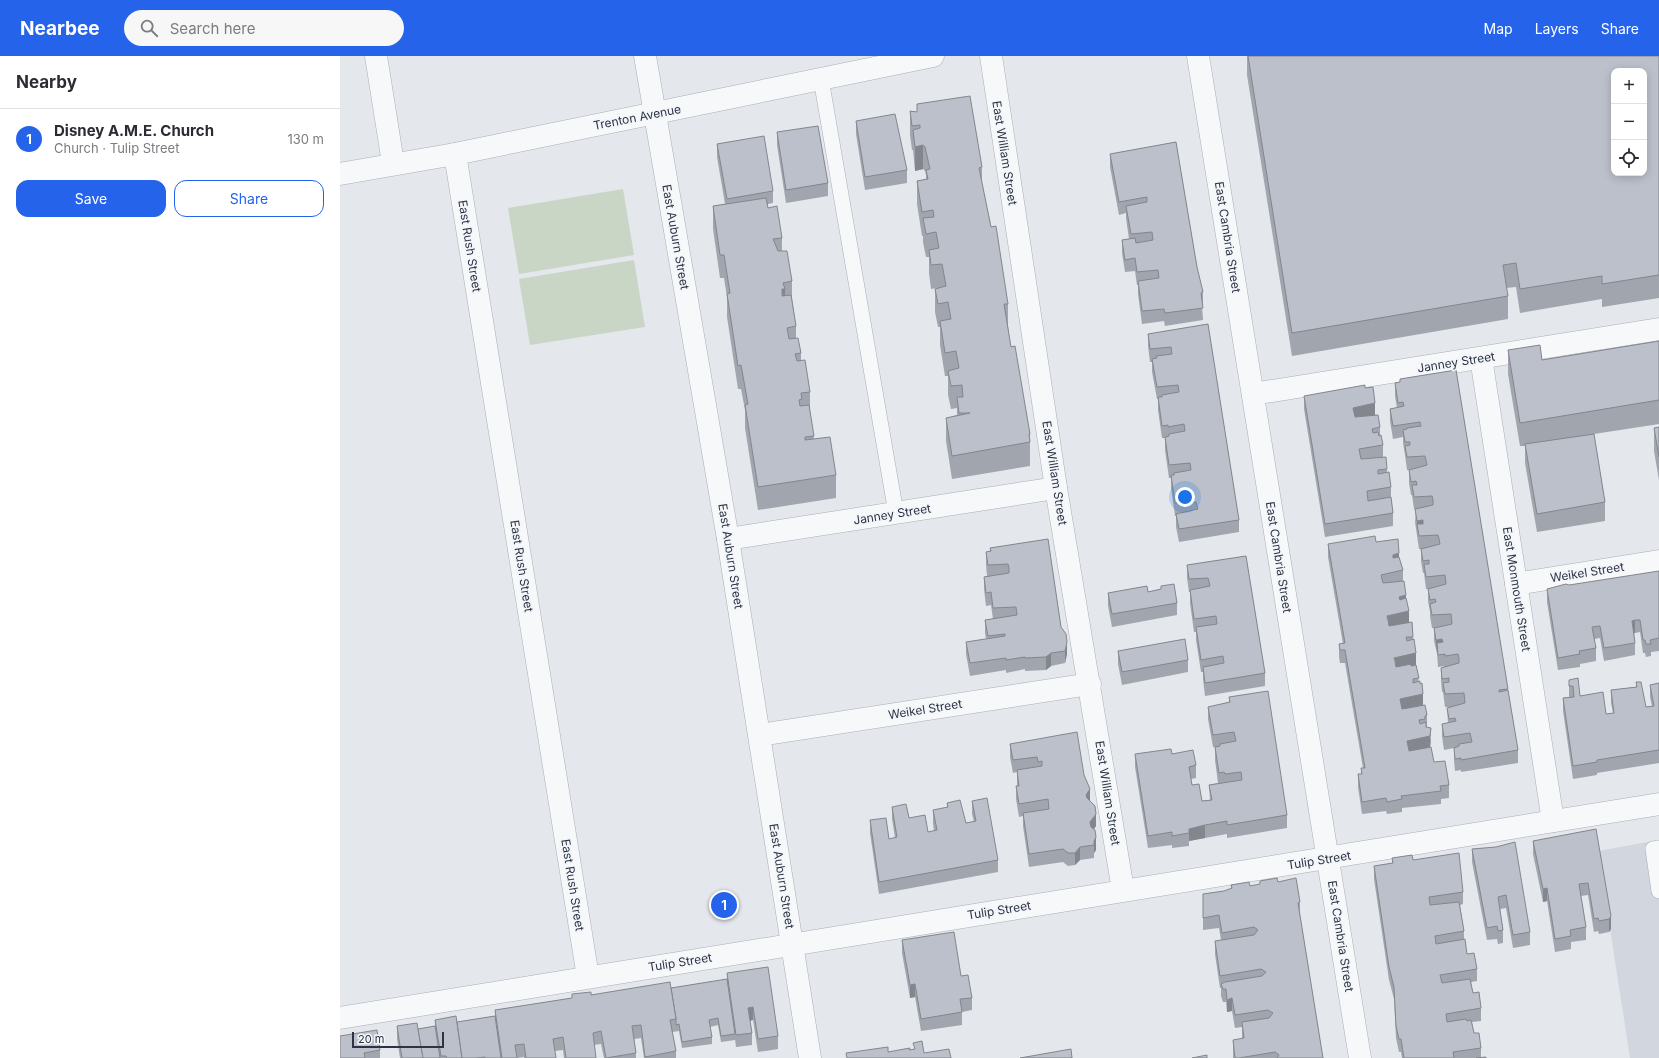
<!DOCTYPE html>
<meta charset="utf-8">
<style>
:root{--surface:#fff;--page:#f7f7f7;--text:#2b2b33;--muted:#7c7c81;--line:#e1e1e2;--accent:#2563eb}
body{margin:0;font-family:Inter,sans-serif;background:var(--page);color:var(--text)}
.controls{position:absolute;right:12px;top:12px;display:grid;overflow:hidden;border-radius:8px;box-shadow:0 2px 10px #0003}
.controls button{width:36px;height:36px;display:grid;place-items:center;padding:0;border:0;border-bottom:1px solid var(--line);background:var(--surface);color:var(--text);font:20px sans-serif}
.scale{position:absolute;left:12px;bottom:10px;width:92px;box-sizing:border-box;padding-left:4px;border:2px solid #2b3445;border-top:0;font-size:11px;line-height:14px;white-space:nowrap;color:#2b3445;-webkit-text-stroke:3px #f4f6f9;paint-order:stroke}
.you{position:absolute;left:845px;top:441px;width:14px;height:14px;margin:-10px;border:3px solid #fff;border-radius:50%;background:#1a73e8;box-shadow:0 0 0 6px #1a73e833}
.badge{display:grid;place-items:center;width:26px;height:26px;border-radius:50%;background:var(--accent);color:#fff;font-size:13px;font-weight:700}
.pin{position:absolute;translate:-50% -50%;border:2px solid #fff;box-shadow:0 1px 4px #0006}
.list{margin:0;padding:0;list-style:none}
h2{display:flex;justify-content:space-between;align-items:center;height:52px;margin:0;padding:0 16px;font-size:17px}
h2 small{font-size:13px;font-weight:400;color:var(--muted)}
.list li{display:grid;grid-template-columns:26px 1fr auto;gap:12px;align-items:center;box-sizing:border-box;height:60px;padding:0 16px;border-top:1px solid var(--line)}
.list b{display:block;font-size:15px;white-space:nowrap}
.list p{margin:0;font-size:13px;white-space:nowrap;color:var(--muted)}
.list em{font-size:13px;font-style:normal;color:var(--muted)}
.actions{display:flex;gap:8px;padding:12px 16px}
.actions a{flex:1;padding:9px 0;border:1px solid var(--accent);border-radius:12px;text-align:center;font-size:14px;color:var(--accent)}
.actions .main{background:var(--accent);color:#fff}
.icon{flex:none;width:22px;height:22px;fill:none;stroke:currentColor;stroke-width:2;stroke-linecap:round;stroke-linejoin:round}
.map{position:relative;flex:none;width:1319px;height:1002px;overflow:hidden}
header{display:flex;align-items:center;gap:24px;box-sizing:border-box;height:56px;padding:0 20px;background:var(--accent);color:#fff}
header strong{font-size:19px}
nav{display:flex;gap:22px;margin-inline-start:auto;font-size:14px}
.search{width:280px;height:36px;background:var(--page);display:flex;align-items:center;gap:10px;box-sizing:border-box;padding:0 14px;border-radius:22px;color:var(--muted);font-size:15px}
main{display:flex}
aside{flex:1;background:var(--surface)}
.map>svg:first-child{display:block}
.built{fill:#d2d6de}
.green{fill:#c9d6c5}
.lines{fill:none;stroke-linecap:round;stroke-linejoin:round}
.service-casing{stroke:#a9aeb7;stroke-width:16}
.minor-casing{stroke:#a9aeb7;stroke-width:23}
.service{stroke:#f7f8fa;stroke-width:15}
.minor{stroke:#f7f8fa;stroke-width:22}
.wall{fill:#a1a5ae}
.shaded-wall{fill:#83868d}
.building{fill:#bbc0ca;stroke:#83868d;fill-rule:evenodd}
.labels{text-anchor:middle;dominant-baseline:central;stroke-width:3.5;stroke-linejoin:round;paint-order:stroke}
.street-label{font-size:12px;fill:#2b3445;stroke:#f4f6f9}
</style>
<header>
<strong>Nearbee</strong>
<div class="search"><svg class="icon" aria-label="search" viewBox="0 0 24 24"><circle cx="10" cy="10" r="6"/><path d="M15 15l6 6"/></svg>Search here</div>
<nav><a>Map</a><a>Layers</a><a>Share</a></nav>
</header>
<main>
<aside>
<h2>Nearby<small></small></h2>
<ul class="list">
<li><span class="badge">1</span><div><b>Disney A.M.E. Church</b><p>Church · Tulip Street</p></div><em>130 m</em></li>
</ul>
<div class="actions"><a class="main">Save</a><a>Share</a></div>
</aside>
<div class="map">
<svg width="1319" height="1002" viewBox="0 0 1319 1002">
<rect width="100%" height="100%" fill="#e4e7ec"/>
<polygon class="built" points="1319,784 1319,1002 1290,1002 1258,795"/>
<g class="green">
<polygon points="283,133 294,199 179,218 168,152"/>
<polygon points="294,204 305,271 190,289 179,223"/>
</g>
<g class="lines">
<defs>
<g id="service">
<polyline points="481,23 556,457"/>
<polyline points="1319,792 1313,793 1319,835"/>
</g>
<g id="minor">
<polyline points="36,0 53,107"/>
<polyline points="305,0 388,483 470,1002"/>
<polyline points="651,0 716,432 783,834"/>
<polyline points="858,0 1020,1002"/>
<polyline points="115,98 248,921"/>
<polyline points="0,118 115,98 593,0"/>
<polyline points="1141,302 1213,765"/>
<polyline points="913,338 1319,273"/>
<polyline points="388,483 716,432"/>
<polyline points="1176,528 1319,505"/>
<polyline points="420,679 750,628"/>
<polyline points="0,962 1319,748"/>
</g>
</defs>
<use href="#service" class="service-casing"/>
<use href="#minor" class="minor-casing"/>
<use href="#service" class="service"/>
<use href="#minor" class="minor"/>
</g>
<g class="wall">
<polygon points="907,0 1319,0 1319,242 1262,251 1262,243 1180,257 1176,231 1166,232 1168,240 1168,263 952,300 907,19"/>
<polygon points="577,48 642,111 642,128 668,248 668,271 671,291 690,378 690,410 612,423 606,385 606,362 617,359 617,352 611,353 608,339 608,320 605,320 600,289 600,271 598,271 595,256 595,233 597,232 591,233 589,217 589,201 586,201 583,186 583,180 582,180 577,148 577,125 586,123 586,119 585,115 583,113 575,115 573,94 572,94 570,79 570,55 577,56"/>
<polygon points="516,65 567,114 567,127 525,134 516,78"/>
<polygon points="437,76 488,127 488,140 446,147 437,89"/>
<polygon points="836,86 857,211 863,236 863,249 862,249 863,264 825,270 824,265 802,268 798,238 798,229 797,229 795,215 785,216 782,197 782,184 789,183 786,162 786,157 779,159 770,111 770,98"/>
<polygon points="377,88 433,135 433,147 428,148 428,152 442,182 442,195 452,225 452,242 456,270 456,282 461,297 461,304 470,336 470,354 474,383 496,419 496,442 418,454 405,372 405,354 401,333 398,333 387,261 387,241 384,222 380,222 373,173 373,150 385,148 377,101"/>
<polygon points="868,268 899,464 899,476 839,486 836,471 836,460 835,460 831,432 831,422 829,422 825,394 825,382 822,382 818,354 818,343 817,343 812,316 812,306 810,306 808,290 808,278"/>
<polygon points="1319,285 1319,368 1254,378 1265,446 1265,465 1197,476 1185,407 1185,390 1180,390 1168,318 1168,294 1202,304"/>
<polygon points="1116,314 1168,634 1178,694 1178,707 1121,716 1121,714 1115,715 1114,704 1114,692 1104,694 1102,680 1102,668 1108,667 1107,652 1110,651 1105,651 1103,636 1102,636 1101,624 1101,612 1105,610 1098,611 1097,597 1094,585 1094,572 1096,572 1092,572 1090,560 1090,556 1088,545 1088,533 1086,533 1084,517 1083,517 1081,505 1081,493 1079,493 1075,466 1076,453 1074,453 1072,439 1071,439 1069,427 1069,414 1067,414 1065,399 1063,387 1063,381 1053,383 1050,365 1050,353 1057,352 1055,340 1055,327 1060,326 1060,323"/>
<polygon points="1025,332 1040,371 1040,379 1043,389 1043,401 1047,413 1047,416 1051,431 1051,441 1053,457 1053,470 985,481 964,353 964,340"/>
<polygon points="1319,371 1319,424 1314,395 1314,372"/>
<polygon points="708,483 721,571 727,598 725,607 711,610 706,614 685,615 685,613 666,617 666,614 630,620 626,598 626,586 646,583 645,577 645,564 653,563 651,549 646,550 644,533 644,521 647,520 646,509 646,496 650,495 650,492"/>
<polygon points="1036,486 1059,501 1063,514 1063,525 1069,566 1072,566 1073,583 1076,609 1083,650 1087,659 1087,671 1091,685 1090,692 1094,706 1109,729 1109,742 1101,743 1101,748 1062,752 1062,756 1047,758 1046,755 1022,758 1018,731 1018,718 1021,718 1021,712 1023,712 1005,607 1000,607 999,601 999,588 1003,588 988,501 988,488"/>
<polygon points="906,500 925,617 925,630 865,640 863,623 863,616 861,616 856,584 856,576 854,576 850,547 850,536 849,536 847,522 847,509"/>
<polygon points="1319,515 1319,595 1311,596 1311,600 1306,601 1305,597 1303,597 1300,576 1295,577 1294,577 1295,587 1295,599 1264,605 1260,582 1254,583 1256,592 1256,605 1240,608 1240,611 1218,614 1207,546 1207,533"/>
<polygon points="821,530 837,547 837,559 772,571 768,550 768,537 808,536 821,533"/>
<polygon points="778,595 848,604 848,616 782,629 778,608"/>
<polygon points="1229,624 1240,640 1266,658 1273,657 1271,647 1271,634 1296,631 1296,626 1306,651 1312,650 1310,641 1310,629 1319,627 1319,707 1257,717 1257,719 1233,723 1223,655 1223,642 1229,641"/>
<polygon points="889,641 947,759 947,772 887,782 887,778 865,782 849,785 849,790 832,792 832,789 808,792 795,711 795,698 832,698 856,709 856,722 851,723 852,729 862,745 870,744 869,729 878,727 875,704 875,691 877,691 873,691 868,663 868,651 889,646"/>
<polygon points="670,688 744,719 756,770 754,773 756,794 754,797 754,802 740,804 735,809 728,810 723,806 689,811 683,770 683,760 679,761 676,743 676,730 677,730 677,716 673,717 670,701"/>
<polygon points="632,745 658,804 658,816 539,838 530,777 530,764 549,783 555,782 552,763 552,751 588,776 594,775 593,767 593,754 607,752 607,747 626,767 634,766 632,758"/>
<polygon points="1256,773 1271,873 1269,876 1259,878 1258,875 1254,876 1248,839 1241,840 1246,871 1246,884 1231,886 1231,893 1215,896 1207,845 1203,846 1193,798 1193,785"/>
<polygon points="1156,791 1190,876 1190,889 1173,892 1166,852 1160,853 1163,874 1163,887 1158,888 1157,883 1147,884 1132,806 1132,793"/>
<polygon points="1052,802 1073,804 1123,836 1123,848 1120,849 1124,875 1124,883 1127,898 1137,913 1137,925 1131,926 1133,937 1141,952 1141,965 1132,966 1134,977 1141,992 1141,1001 1146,1002 1062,1002 1061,996 1059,996 1056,982 1054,943 1049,924 1034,823 1034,810 1052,807"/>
<polygon points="938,826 960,846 960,859 983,1002 893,1002 893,984 902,983 902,971 895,972 892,955 887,956 886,946 883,946 881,940 881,932 880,932 875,898 875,885 881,884 879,872 863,874 863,838 884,835 891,833 891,829 910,830"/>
<polygon points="562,884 621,920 632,942 632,954 622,956 622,969 581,975 575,941 570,942 562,897"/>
<polygon points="387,917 438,980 438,993 418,996 413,964 410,965 412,977 412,989 396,991 395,983 395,984 381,986 378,969 370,971 372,981 372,988 342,992 339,975 332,976 336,995 336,1002 304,1002 301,982 294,983 296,997 296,1002 264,1002 261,988 254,989 256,1002 224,1002 223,994 215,995 216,1002 184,1002 184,1001 177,1002 60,1002 57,983 57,970 78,973 95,970 95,964 117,966 155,960 155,954 232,942 232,938 251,939 331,932 387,923"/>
<polygon points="0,980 40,994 40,1002 0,1002"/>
</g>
<g class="shaded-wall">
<polygon points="583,89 583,113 575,115 575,91"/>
<polygon points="442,233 445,233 445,256"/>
<polygon points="1035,347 1035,359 1013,365 1013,352"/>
<polygon points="1083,464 1083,477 1077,468 1077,478 1077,465"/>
<polygon points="1059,497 1059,510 1053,512 1053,499"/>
<polygon points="1066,539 1066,551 1059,553 1059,541"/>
<polygon points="1069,555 1069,568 1047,572 1047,560"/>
<polygon points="1295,564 1295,577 1292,578 1292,565"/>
<polygon points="1102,583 1102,596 1097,587 1096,597 1096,584"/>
<polygon points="727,586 727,598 725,607 725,595"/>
<polygon points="711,597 711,610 706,614 706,601"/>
<polygon points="1076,597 1076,609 1054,614 1054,602"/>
<polygon points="1083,638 1083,650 1060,656 1060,643"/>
<polygon points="1091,672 1090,693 1067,698 1067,685"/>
<polygon points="750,733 750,746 746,752 746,739"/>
<polygon points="756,758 756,770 750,779 750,766"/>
<polygon points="865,769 865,782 849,785 849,773"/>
<polygon points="756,781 756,794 754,797 754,785"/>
<polygon points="740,791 740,804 735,809 735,797"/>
<polygon points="1207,832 1207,845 1203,846 1203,833"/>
<polygon points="1271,860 1271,873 1269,876 1269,863"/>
<polygon points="575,928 575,941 570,942 570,929"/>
<polygon points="892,942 892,955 887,956 887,944"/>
<polygon points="413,951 413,964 408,965 408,952"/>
</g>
<g class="building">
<path d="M908,0H1319V219L1262,228V220L1180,233L1176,207L1163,209L1168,240L952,277ZM1274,15H1304V117H1274Z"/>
<polygon points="630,40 642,111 639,112 651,171 656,170 668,248 664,248 671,291 675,290 690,378 689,378 690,386 612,400 606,362 630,357 619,357 617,341 623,341 622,329 611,330 608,315 619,312 616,295 605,297 600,265 611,263 608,246 598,248 595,233 606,230 602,208 591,209 589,194 599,192 596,176 586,178 583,162 594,161 593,154 582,156 577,125 588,123 586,114 590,113 585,91 583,89 575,91 573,74 580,72 580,69 572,70 570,55 577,56 577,48"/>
<polygon points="555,58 567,114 525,121 516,65"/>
<polygon points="478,70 488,127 446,134 437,76"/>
<polygon points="424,80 433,135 387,143 377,88"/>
<polygon points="836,86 857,211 863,236 861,237 863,252 825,257 824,253 802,255 798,225 819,222 818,214 797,216 795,202 785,204 782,184 795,182 796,187 813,184 812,176 791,178 786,150 807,146 807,141 779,146 770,98"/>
<polygon points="426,142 428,152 437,150 442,182 433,183 438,195 447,195 452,225 443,227 445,233 442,233 442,240 451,239 456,270 447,272 449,283 458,282 461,297 455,298 457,305 465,304 470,336 461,337 462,343 459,344 460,350 469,349 474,380 465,381 465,384 490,381 496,419 418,431 405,349 408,348 401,309 398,310 387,238 390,237 384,199 380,199 373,150"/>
<polygon points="868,268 899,464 839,473 836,458 858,453 857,450 856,446 840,448 840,447 835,447 831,419 834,419 834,417 851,414 850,407 829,409 825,381 829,380 829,378 845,375 844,368 828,371 828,369 822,370 818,341 822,341 822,339 839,336 838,329 817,331 812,303 817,302 816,300 832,298 831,291 810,293 808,278"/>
<polygon points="1319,285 1319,344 1180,367 1168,294 1200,289 1202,304"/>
<polygon points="1116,314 1168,633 1159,634 1159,636 1168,634 1178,694 1121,704 1121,702 1115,703 1114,692 1119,690 1119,688 1132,686 1130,677 1104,681 1102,668 1116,665 1115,662 1109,663 1107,652 1125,647 1124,637 1105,638 1103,627 1109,626 1109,622 1102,623 1101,612 1119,607 1119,602 1118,598 1105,600 1105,598 1098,599 1097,587 1103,586 1102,583 1096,584 1094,572 1112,568 1111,558 1092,559 1090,548 1096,546 1095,543 1090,544 1088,533 1106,528 1105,519 1086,521 1084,508 1089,508 1089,504 1083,505 1081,493 1100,488 1099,483 1098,479 1079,480 1077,468 1083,468 1083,464 1077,465 1075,453 1093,449 1093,444 1092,440 1074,441 1072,429 1077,429 1076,425 1071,426 1069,414 1087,409 1085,400 1067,401 1065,390 1070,389 1070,386 1065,386 1063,374 1067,373 1067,372 1081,370 1080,366 1053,370 1050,353 1064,350 1063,346 1058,347 1055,327 1060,326 1060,323"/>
<polygon points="1025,329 1025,332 1033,331 1035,347 1013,352 1015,361 1038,359 1040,371 1032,373 1033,377 1038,376 1039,380 1041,379 1043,389 1019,393 1021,403 1046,401 1047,413 1038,414 1038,418 1049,416 1051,431 1027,435 1028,445 1051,441 1053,457 985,468 964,340"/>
<polygon points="1319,371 1319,401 1314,372"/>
<polygon points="1254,378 1265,446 1197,458 1185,388"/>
<polygon points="1035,480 1036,486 1058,483 1059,497 1053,499 1053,502 1059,501 1063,514 1041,519 1043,527 1064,525 1066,539 1059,541 1060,544 1066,542 1069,555 1047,560 1048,564 1049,570 1072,566 1073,581 1066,581 1067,585 1074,583 1076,597 1054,602 1055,605 1056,611 1071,608 1071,610 1076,609 1079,622 1073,623 1073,627 1080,625 1080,628 1082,627 1083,638 1060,643 1062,653 1085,649 1087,659 1085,660 1085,663 1079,664 1080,668 1086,666 1086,671 1091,672 1090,680 1067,685 1069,695 1091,691 1094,706 1105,705 1109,729 1100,730 1101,735 1061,740 1062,743 1047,746 1046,742 1022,746 1018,718 1022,718 1021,712 1025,712 1005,594 1000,594 999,588 1005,587 988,488"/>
<polygon points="708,483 721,571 726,578 727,586 725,595 711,597 706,601 685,602 685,601 666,604 666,602 630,607 626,586 665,580 665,578 648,580 645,564 677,559 676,551 653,552 651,536 646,537 644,521 669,517 669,512 668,508 648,509 646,496 651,495 650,492"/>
<polygon points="906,500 925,617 865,627 863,611 884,607 883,600 861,604 856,571 877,568 876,560 854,563 850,534 870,530 868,522 849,523 847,509"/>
<polygon points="1319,515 1319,582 1310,584 1311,588 1306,588 1305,584 1303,584 1300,564 1295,564 1292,565 1295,587 1264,592 1260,570 1252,571 1256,592 1239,595 1240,598 1218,602 1207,533 1226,528 1229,529"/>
<polygon points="834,528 837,547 772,558 768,537 807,530 808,536 821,533 821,530"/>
<polygon points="845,583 848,604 782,616 778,595"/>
<polygon points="1238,622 1240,640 1263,636 1266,658 1274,657 1271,634 1297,631 1296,626 1301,626 1306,651 1314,650 1310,629 1319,627 1319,694 1257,704 1257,706 1233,710 1223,642 1234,641 1233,630 1229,630 1229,624"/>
<polygon points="928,635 947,759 887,769 887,765 865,769 849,773 849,777 832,780 832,776 808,780 795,698 831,693 832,698 853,694 856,709 849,711 852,729 859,728 862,745 872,744 869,729 902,724 901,716 885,718 884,716 879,717 875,691 880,690 880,688 896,685 894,676 873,679 868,651 890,646 889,641"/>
<polygon points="737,676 744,719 750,733 746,739 747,742 755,750 756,758 750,766 751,771 755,774 756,781 754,785 754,789 740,791 735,797 728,797 723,793 689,798 683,757 709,753 708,743 679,748 676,730 679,730 677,714 702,710 702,705 698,706 697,701 673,704 670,688"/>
<polygon points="647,742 658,804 539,826 530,764 546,762 549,783 557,781 552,751 566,748 569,762 585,759 588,776 597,774 593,754 608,751 607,747 620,744 626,767 636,765 632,745"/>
<polygon points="1256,773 1271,860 1269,863 1259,865 1258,862 1254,863 1248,827 1239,828 1246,871 1230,874 1231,880 1215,883 1207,832 1203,833 1193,785"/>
<polygon points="1175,786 1190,876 1173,879 1166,839 1158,841 1163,874 1158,875 1157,870 1147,872 1132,793 1156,791"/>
<polygon points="1119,797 1123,836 1089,841 1090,849 1119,846 1124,875 1095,880 1096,888 1125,883 1127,898 1134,897 1137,913 1100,919 1102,927 1130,923 1133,937 1139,936 1141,952 1106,958 1107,966 1126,963 1127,965 1131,964 1134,977 1139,977 1141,992 1113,996 1114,1002 1064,1002 1061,983 1059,983 1056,970 1054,931 1049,911 1034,810 1053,807 1052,802 1072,799 1073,804"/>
<polygon points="937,822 938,826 956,822 960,846 958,847 983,1002 937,1002 939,999 935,996 899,1002 895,1002 893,984 904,982 902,966 929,962 933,957 928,954 895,959 892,942 887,944 886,933 883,933 881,928 885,926 922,920 926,916 921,913 880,920 875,885 914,879 918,874 914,871 882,877 879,859 863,862 863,838 884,835 892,832 891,829 909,826 910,830 920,828 920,825"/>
<polygon points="614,876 621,920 628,919 632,942 620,943 622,956 581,963 575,928 570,929 562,884"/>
<polygon points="428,911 438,980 418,983 413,951 408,952 412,977 396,979 387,917"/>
<polygon points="387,923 395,978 381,980 378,962 369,964 372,981 342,986 339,968 336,969 336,963 331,932"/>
<polygon points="330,926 336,963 330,964 336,995 305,1001 301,969 292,970 296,997 266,1002 261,975 253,977 256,1002 226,1002 223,981 213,983 216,1002 186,1002 184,988 175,989 177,1002 162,1002 155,954 232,942 232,938 251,936 251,939"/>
<polygon points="116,960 122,1002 107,1002 106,1000 101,1000 95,964"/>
<polygon points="155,960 161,1002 145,1002 145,1001 136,1002 122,1002 117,966"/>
<polygon points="77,967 83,1002 62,1002 57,970"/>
<polygon points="95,970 100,1002 83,1002 78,973"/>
<polygon points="37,974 40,994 24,997 25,1002 0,1002 0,980"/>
<polygon points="582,985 584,997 609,993 611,1002 507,1002 506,997 548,991 548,996 570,992 569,994 575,993 573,987"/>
<polygon points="731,993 732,1002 680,1002"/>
<polygon points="867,999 867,1002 852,1002"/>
<polygon points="1146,1001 1146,1002 1136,1002"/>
</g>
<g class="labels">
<g class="street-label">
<text transform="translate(297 61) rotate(-11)">Trenton Avenue</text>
<text transform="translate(665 97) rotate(81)">East William Street</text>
<text transform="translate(336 181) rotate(80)">East Auburn Street</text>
<text transform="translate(888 181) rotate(81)">East Cambria Street</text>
<text transform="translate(130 190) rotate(81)">East Rush Street</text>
<text transform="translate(1116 306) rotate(-9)">Janney Street</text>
<text transform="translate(715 417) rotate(81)">East William Street</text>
<text transform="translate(552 458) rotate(-9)">Janney Street</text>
<text transform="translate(391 500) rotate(81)">East Auburn Street</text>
<text transform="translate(939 501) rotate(81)">East Cambria Street</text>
<text transform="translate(182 510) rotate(81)">East Rush Street</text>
<text transform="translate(1247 516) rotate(-9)">Weikel Street</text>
<text transform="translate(1177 533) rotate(81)">East Monmouth Street</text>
<text transform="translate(585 653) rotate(-9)">Weikel Street</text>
<text transform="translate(768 737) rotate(81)">East William Street</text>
<text transform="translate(979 804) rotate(-9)">Tulip Street</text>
<text transform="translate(442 820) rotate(81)">East Auburn Street</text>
<text transform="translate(233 829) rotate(81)">East Rush Street</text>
<text transform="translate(659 854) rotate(-9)">Tulip Street</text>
<text transform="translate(1001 880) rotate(81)">East Cambria Street</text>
<text transform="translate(340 906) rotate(-9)">Tulip Street</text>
</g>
</g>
</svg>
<div class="controls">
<button>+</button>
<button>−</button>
<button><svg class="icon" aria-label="locate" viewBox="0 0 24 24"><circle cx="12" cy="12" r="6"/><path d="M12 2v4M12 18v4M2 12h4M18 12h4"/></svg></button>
</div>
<div class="scale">20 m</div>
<div class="you"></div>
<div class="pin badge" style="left:384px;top:849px">1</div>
</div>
</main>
